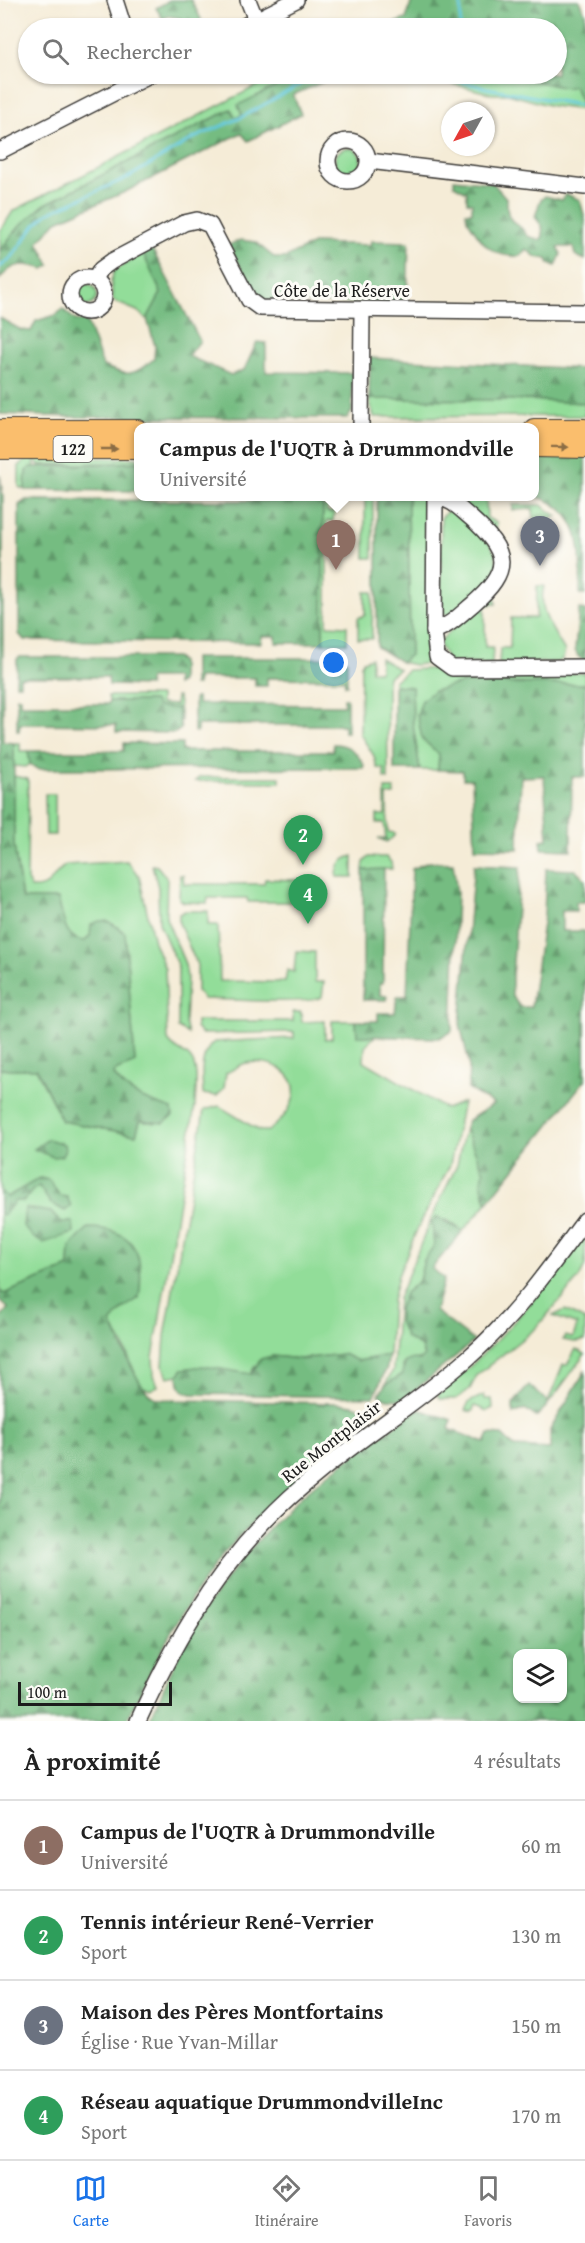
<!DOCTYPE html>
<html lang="fr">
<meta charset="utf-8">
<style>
:root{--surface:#fff;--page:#f2f2f2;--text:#222;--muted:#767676;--line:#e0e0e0;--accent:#1a73e8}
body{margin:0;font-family:"Gentium Book Plus",serif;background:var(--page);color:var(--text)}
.controls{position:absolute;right:18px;bottom:18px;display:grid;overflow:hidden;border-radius:12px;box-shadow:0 2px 4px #0004}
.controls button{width:54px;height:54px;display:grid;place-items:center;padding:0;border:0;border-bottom:2px solid var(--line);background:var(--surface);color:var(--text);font:30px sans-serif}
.compass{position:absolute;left:441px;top:102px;width:54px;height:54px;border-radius:50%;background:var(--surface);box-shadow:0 2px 4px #0004;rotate:230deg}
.scale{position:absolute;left:18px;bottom:15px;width:154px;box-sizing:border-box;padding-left:6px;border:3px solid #1c1c1c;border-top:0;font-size:16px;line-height:21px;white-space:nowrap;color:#1c1c1c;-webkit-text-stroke:4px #fdfcf7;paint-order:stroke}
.you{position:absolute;left:334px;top:663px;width:21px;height:21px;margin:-15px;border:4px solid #fff;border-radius:50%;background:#1a73e8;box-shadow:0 0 0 9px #1a73e833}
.badge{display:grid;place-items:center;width:39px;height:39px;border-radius:50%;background:var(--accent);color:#fff;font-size:20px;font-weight:700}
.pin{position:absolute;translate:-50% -50px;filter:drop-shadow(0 2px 3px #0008)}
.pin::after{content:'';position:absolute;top:32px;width:21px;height:18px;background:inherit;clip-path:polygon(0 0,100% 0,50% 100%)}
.popup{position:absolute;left:134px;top:423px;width:405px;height:78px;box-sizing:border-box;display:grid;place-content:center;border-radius:12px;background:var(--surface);filter:drop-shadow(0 2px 4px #0005);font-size:20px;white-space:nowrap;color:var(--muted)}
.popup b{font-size:22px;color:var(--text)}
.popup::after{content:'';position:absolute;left:50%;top:100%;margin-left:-12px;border:12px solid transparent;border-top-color:var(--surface)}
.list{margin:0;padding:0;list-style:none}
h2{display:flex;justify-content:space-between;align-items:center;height:78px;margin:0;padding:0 24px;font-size:26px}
h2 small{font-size:20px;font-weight:400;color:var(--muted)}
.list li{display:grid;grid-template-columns:39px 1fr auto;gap:18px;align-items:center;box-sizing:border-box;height:90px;padding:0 24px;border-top:2px solid var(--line)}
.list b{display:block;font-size:22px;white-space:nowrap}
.list p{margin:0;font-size:20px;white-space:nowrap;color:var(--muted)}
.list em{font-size:20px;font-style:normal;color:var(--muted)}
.icon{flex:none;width:33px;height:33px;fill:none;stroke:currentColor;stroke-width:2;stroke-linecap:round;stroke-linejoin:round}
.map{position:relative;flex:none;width:585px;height:1721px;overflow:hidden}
.search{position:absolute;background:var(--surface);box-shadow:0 2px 4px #0004;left:18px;right:18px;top:18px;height:66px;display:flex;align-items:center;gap:15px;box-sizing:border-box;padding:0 21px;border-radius:33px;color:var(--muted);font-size:22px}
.sheet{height:438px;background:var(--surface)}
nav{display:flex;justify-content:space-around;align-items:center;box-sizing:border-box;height:84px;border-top:2px solid var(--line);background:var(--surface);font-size:16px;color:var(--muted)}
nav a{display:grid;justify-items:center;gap:3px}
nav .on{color:var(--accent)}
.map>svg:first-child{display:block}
.grass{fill:#92dd99;stroke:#577c5a;stroke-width:1.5}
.forest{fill:url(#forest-firs);stroke:#486c4e;stroke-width:1.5;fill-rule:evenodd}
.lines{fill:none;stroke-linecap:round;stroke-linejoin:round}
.stream{stroke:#5ec7da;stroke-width:3}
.minor-casing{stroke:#3d3b38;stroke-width:18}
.major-casing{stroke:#3d3b38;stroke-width:22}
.minor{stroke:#fff;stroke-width:15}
.major{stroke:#fabe6d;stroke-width:20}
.oneway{fill:#8b6d44}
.labels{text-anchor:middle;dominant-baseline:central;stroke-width:6;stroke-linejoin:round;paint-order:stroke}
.shield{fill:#fdfcf7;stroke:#605f5e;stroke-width:1.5}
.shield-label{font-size:16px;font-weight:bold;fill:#1c1c1c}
.street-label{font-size:18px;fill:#1c1c1c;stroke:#fdfcf7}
</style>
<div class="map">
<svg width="585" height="1721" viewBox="0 0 585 1721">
<defs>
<pattern id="forest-firs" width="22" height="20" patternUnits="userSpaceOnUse" patternTransform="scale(1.5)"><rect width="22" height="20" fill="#75bc81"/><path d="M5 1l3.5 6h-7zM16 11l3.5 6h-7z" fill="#5f9869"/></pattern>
</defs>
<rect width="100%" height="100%" fill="#fdfcf7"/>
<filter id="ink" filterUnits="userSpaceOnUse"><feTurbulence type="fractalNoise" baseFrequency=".0167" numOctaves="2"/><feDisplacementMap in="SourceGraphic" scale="12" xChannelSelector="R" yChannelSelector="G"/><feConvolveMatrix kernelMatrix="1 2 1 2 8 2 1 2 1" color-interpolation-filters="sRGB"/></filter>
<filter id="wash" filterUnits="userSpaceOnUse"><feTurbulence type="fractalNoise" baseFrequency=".008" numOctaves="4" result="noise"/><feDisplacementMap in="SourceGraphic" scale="24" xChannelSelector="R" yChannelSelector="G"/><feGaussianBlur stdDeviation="1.35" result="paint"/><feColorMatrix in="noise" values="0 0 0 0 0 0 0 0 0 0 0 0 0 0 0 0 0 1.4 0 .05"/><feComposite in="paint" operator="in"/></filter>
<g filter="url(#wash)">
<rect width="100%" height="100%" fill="#f5ecd7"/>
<g class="grass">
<polygon points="280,74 301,74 239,105 242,115 236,118 231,109 44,205 20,226 0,250 0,231 13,211"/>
<polygon points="438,74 504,74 566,88 574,85 584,110 552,106 508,94 492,94 437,80"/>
<circle cx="348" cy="161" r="13"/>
<polygon points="143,253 161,293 147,319 137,311 113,301 111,281 114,271"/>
<circle cx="86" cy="295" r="11"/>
<polygon points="369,399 529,400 585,403 585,416 374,417"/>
<polygon points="28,458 138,458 138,462 39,465 34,459 35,466 26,471 25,490 19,487 19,466"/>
<rect x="365" y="497" width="8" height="61"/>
<polygon points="408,497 430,497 433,663 414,665 401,662 410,655"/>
<polygon points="453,497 486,497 487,518 497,523 496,530"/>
<polygon points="513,505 541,505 557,516 548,520 543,532 535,537 533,509 513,510"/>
<polygon points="323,507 327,507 327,512 334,512 333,521 327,521 327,625 347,626 347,643 323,643"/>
<path d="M450,508C469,524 510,548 493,578C486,589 461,606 451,616L441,612V518Z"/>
<path d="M537,586H544C537,611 553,630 565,651L563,659L558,662L499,664L500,648H510L511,618H536Z"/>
<polygon points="365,592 373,592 372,639 358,639 358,618 365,615"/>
<polygon points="488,595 495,596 496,604 485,605 485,647 493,647 492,664 449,663 440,646 441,640"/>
<polygon points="371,658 371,671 380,671 380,658 399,669 388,677 387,683 388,779 384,778 384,769 377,768 374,756 360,734 361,665 363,661"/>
<polygon points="440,668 457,675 585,673 585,684 461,683 422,739 439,754 438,770 420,770 413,724 412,687 394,685 394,681 408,670"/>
<polygon points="108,696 160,696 160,704 175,705 176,697 178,697 181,721 178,721 177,708 157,707 153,701 109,701"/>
<polygon points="14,743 20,743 20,751 28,751 30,764 26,767 14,766"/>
<path d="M14,776L28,779L27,880L31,888C54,889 50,875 66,865L127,861L139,876L154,942L165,969L168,1040C174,1050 183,1050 190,1058C200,1069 195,1093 195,1106L153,1358L154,1375L158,1386L150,1390L140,1385L123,1344L110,1323L124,1308L70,1247L69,1267L4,1294L0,1291V1069H36L62,1121L136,1135L140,1121L156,1123L172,1109C150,1102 127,1095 114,1075L115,1071L135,1063L125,933L90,936L85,941C63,940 63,917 58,899H22L14,846Z"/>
<polygon points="200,777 280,777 280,782 195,781"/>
<polygon points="385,789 394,789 394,795 387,795 388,832 395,833 394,836 387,842 378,838 386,839 384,823 377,823 377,815 385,815"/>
<polygon points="45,794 55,794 55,835 46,835"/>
<path d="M353,856V877H337C337,865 341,859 353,856Z"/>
<polygon points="369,857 386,857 391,862 392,869 363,870 364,862"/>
<polygon points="152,865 157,866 167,878 166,918 185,964 187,977 185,1023 188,1034 178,1028 178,967 159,923 158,887"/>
<polygon points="180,875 183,875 184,884 264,884 265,879 298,880 298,902 248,902 247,898 208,898 207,903 184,902 179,899"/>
<path d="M208,911V925H218L220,981L285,982L287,970L294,972L296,951L315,952V982H324L322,997C311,1005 223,999 203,999L197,992V965L179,923V914L185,911Z"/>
<path d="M293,1012H301L302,1022L325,1021V1039L332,1038V1021H356L357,1036H375L365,1046L364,1061L446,1109L463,1102L450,1165L416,1232L398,1276L392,1301L389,1355L358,1361L343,1354L300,1359L272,1356L254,1367L251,1374L183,1369L178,1375L168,1377L163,1366L165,1336L204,1110L219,1106L260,1131H268C289,1116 309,1086 279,1068C271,1063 257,1061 247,1063C240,1064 233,1070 226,1073L224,1088L217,1096L203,1094C202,1074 199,1055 214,1042L294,1038V1032L201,1034L196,1028V1021H293Z"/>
<polygon points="465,1128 484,1172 481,1183 487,1203 463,1231 447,1220 432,1222 434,1246 424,1260 419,1281 405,1293 424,1357 403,1364 403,1374 385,1385 393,1370 398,1299 431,1219 457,1165"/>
<path d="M585,1234V1266L579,1278L536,1328L477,1375L470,1389L456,1399H440L437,1395C494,1350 541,1292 585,1234Z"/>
<polygon points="565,1310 585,1320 585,1341 574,1342 563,1340 565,1336 573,1338 577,1325 553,1316"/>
<polygon points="576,1349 585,1354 546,1407 563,1365 567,1365"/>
<polygon points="484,1395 485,1399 492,1399 493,1408 487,1411 475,1406 472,1412 465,1410 469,1402"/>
</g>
<g class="forest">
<polygon points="170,0 191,0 201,19 198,28 178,28 181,22 180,18 168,16 163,19 156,8"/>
<polygon points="412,0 579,0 585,13 585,112 574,86 566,88 504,74 556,74 556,28 379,28 406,19"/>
<path d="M301,74H341L293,95L301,114L248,141L241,133L125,192L57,221L38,242L50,265L44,269C24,263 13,262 0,279V250L20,226L44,205L231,109L236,118L242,115L238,105Z"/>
<path d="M454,179L493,183L507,199C506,229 518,218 527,236L540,240L543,236L542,226L535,217L540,201L545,196L562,200L566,194L580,200L585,219V260L575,255L573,247H558L561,254L556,266L549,264L547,259L536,257L526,249L520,256C491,258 482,243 467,219L466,212H472V203L467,202V192L454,185Z"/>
<polygon points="240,240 255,242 275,258 285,258 315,243 370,245 371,241 409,242 407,303 265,302 256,297 229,245"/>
<path d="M152,249L200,341L188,356L231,375L244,370L257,342L266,343V372L353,373L352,412L347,418L73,417L0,414V318L21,330L31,331L36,321L56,315L63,309L75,320L87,322L103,366C129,377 132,376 154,359L155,346L147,319L161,293L143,253Z"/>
<polygon points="370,358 585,369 585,403 529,400 369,399"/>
<path d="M585,456V595H580C581,554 585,512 538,497L534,489V457Z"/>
<polygon points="138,462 138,491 25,490 26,471 31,467"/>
<path d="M0,475L3,497V742L14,743V846L22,899H58C63,916 64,940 85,941L90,936L91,925C104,915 113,924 125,933L135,1063L115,1071L114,1075C127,1095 151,1102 172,1109L173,1116L164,1123L140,1121L136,1135L62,1121L37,1069H0Z"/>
<polygon points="377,497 408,497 410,655 401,662 377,647"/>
<polygon points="26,500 323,501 323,643 276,643 276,636 262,636 261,643 24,640 19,634 19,505"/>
<polygon points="579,609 585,610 585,662 578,656 575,650"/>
<polygon points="20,657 175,657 181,662 181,682 176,685 176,678 149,678 149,686 109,685 108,677 20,677 20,684 16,684 17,659"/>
<polygon points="194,658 342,658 347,661 347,685 345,685 344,679 267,678 267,686 255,686 255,678 197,678 197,685 194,685"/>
<polygon points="461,683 585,684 585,777 572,777 571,850 542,849 541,840 548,839 544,776 521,777 518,849 475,848 472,779 463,779 463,771 438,770 439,754 422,739 417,715 422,700 434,691"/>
<polygon points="394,685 412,687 413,724 420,770 394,770"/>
<polygon points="17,697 20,697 20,704 108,704 109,701 153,701 158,707 177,708 181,729 175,733 116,732 116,725 20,724 19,731 17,731"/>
<polygon points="194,698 197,698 198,704 344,705 344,698 347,698 347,732 344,732 344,725 197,725 197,732 194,732"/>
<path d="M124,743L182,744V751H333V744C348,744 356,751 364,765L363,768L37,769L30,764L28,751H124Z"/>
<polygon points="428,862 453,863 457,893 452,1031 439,1038 357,1036 356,1021 378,1021 378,1013 395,1013 397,996 407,996 412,869"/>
<polygon points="474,865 520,867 512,976 512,996 520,1007 531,1007 544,916 546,869 576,870 585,879 585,902 576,902 576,911 562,911 562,931 585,931 585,1080 487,1203 481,1183 484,1172 465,1128 468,1120 494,1104 468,1089 469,1063 460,1024"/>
<polygon points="384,869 383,983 380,983 380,995 387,996 386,1000 363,1000 363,870"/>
<polygon points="48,1139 64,1144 65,1150 62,1156 53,1157 34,1149"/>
<polygon points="40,1178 49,1180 60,1196 67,1197 71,1206 65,1211 50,1203 39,1186 33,1190 24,1201 15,1201 4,1215 0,1214 0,1191 7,1197"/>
<polygon points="25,1208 51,1212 60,1222 73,1222 74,1233 43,1243 34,1238 23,1226"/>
<polygon points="437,1217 463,1231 432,1268 444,1279 435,1311 474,1341 403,1400 387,1399 379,1395 385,1385 403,1374 405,1362 413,1359 420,1360 424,1357 422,1347 406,1338 399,1321 399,1309 405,1293 419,1281 424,1260 434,1246 432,1222"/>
<path d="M88,1228C136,1228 145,1255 139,1298L124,1308L111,1323C121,1341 137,1387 152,1396C158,1400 167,1399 175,1400L337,1403C350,1405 363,1404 369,1417L365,1426C319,1462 274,1498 235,1541C189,1593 155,1659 127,1721H0V1319L8,1308L0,1301V1291L4,1294L69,1267L70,1247Z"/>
<path d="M343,1354L358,1361L389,1355L387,1367L374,1397L192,1394C179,1391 179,1386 178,1375L183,1369L203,1366L251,1374L261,1359L272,1356L300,1359Z"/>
<path d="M585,1371V1721H149C161,1695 172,1668 185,1642C210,1596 253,1542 291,1506C330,1469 376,1440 418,1409L452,1420L449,1429L485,1443L489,1434L502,1435L514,1447L550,1449V1430ZM518,1654H562V1698H518Z"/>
<polygon points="529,1385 547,1401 546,1407 536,1417 525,1409 513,1414 513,1404"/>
</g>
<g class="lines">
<g class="stream">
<polyline points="460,28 461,0"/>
<polyline points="430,74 487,88 585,106"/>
<polyline points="0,267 12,257 35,225 48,213 129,177 194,138 240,118 319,74"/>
</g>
</g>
</g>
<g filter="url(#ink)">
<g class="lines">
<defs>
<g id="minor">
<polyline points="115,0 124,28"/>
<polyline points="248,0 256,20"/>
<polyline points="240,28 296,0"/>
<circle cx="348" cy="161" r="20"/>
<polyline points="0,151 151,74"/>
<polyline points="369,161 585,187"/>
<circle cx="87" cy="295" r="17"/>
<polyline points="95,279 101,269 112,261 184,223 197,220 210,225 249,300 260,308 585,312"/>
<polyline points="361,428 362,310"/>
<path d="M435,498C451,498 459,508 471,518C509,552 512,570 473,604C461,614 450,626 434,631Z"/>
<polyline points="434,631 437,657 452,668 585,667"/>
<path d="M138,1721C171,1649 209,1581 264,1523C324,1459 402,1416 468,1358C514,1318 549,1269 585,1220"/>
</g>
<g id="major">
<polyline points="534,429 585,429"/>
<polyline points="0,430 138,430"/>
<polyline points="534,447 585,448"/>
<polyline points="0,449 138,449"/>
</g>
</defs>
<use href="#minor" class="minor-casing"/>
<use href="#major" class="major-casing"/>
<use href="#minor" class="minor"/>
<use href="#major" class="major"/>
</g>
<defs><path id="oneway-solid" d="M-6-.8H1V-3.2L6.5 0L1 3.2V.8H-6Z" transform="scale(1.5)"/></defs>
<g class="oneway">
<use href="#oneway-solid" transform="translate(560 447) rotate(1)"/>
<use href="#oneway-solid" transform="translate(109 449)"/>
</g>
</g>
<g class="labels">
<rect class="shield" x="53.5" y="436" width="39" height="26" rx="4.5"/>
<g class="shield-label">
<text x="73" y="449">122</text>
</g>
<g class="street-label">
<text x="342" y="290">Côte de la Réserve</text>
<text transform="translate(331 1441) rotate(-38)">Rue Montplaisir</text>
</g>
</g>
</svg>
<div class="controls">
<button><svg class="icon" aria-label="layers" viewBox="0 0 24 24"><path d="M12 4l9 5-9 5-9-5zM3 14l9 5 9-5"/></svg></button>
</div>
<svg class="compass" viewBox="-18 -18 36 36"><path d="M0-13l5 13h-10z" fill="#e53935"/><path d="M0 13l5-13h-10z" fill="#767676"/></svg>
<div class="scale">100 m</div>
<div class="you"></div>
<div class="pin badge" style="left:336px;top:570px;background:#8d6e63">1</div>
<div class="popup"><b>Campus de l'UQTR à Drummondville</b>Université</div>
<div class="pin badge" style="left:303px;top:865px;background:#2e9e5b">2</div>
<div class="pin badge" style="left:540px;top:566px;background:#6b7280">3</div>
<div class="pin badge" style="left:308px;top:924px;background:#2e9e5b">4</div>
<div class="search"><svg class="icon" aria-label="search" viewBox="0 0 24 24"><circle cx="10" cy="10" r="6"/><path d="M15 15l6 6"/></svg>Rechercher</div>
</div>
<section class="sheet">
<h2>À proximité<small>4 résultats</small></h2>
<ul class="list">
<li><span class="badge" style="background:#8d6e63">1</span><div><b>Campus de l'UQTR à Drummondville</b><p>Université</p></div><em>60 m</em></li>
<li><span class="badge" style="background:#2e9e5b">2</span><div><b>Tennis intérieur René-Verrier</b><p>Sport</p></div><em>130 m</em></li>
<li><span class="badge" style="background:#6b7280">3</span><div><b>Maison des Pères Montfortains</b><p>Église · Rue Yvan-Millar</p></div><em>150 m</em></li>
<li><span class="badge" style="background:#2e9e5b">4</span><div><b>Réseau aquatique DrummondvilleInc</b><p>Sport</p></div><em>170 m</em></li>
</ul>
</section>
<nav>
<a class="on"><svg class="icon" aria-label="map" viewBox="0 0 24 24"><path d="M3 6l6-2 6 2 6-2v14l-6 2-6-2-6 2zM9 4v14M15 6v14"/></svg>Carte</a>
<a><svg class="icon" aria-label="directions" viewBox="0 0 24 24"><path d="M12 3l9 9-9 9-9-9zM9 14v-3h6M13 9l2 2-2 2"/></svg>Itinéraire</a>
<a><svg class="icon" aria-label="saved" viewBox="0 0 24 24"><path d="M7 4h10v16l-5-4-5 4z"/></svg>Favoris</a>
</nav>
